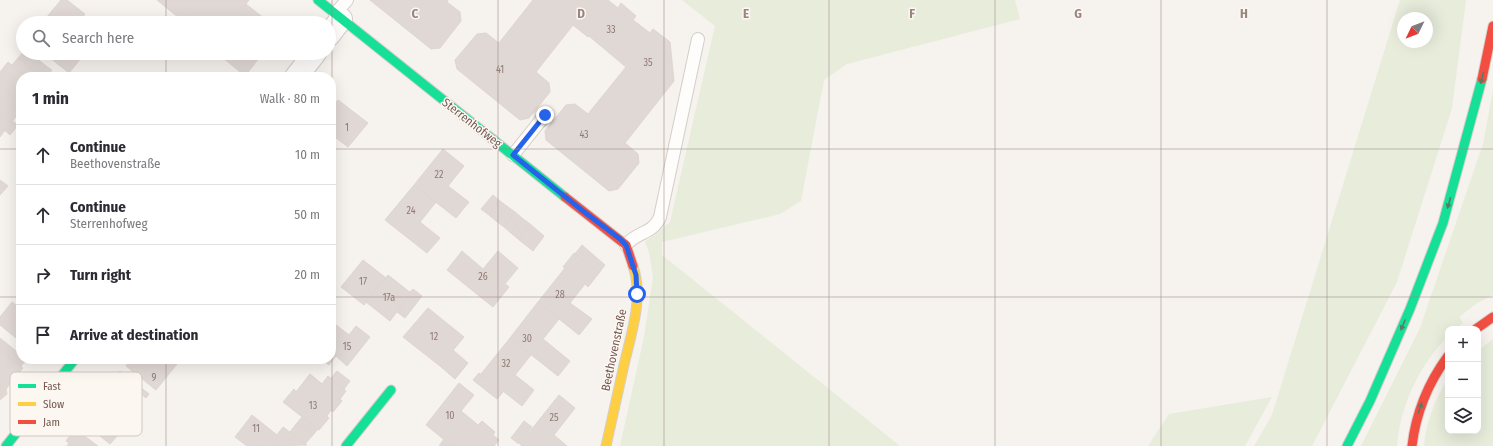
<!DOCTYPE html>
<meta charset="utf-8">
<style>
:root{--surface:#fff;--page:#f2f2f3;--text:#2b2b33;--muted:#7c7c81;--line:#e1e1e2}
body{margin:0;font-family:"Fira Sans Condensed",sans-serif;background:var(--page);color:var(--text)}
.controls{position:absolute;right:12px;bottom:12px;display:grid;overflow:hidden;border-radius:8px;box-shadow:0 4px 16px #0002}
.controls button{width:36px;height:36px;display:grid;place-items:center;padding:0;border:0;border-bottom:1px solid var(--line);background:var(--surface);color:var(--text);font:20px sans-serif}
.compass{position:absolute;left:1397px;top:12px;width:36px;height:36px;border-radius:50%;background:var(--surface);box-shadow:0 4px 16px #0002;rotate:227deg}
.stop{position:absolute;width:12px;height:12px;margin:-9px;border:3px solid #2563eb;border-radius:50%;background:#fff}
.stop.end{background:#2563eb;border-color:#fff;box-shadow:0 1px 4px #0008}
.list{margin:0;padding:0;list-style:none}
h2{display:flex;justify-content:space-between;align-items:center;height:52px;margin:0;padding:0 16px;font-size:17px}
h2 small{font-size:13px;font-weight:400;color:var(--muted)}
.list li{display:grid;grid-template-columns:26px 1fr auto;gap:12px;align-items:center;box-sizing:border-box;height:60px;padding:0 16px;border-top:1px solid var(--line)}
.list b{display:block;font-size:15px;white-space:nowrap}
.list p{margin:0;font-size:13px;white-space:nowrap;color:var(--muted)}
.list em{font-size:13px;font-style:normal;color:var(--muted)}
.icon{flex:none;width:22px;height:22px;fill:none;stroke:currentColor;stroke-width:2;stroke-linecap:round;stroke-linejoin:round}
.map{position:relative;flex:none;width:1493px;height:446px;overflow:hidden}
.search{position:absolute;background:var(--surface);box-shadow:0 4px 16px #0002;left:16px;top:16px;width:320px;height:44px;display:flex;align-items:center;gap:10px;box-sizing:border-box;padding:0 14px;border-radius:22px;color:var(--muted);font-size:15px}
.panel{position:absolute;background:var(--surface);box-shadow:0 4px 16px #0002;left:16px;top:72px;width:320px;height:292px;border-radius:16px}
.map>svg:first-child{display:block}
.green{fill:#e7ecdb;fill-rule:evenodd}
.building{fill:#e0d8d4;stroke:#dfd5d1}
.lines{fill:none;stroke-linecap:round;stroke-linejoin:round}
.lane-casing{stroke:#d4cec9;stroke-width:14}
.street-casing{stroke:#d4cec9;stroke-width:24}
.fast-casing{stroke:#d6ceca;stroke-width:11}
.slow-casing{stroke:#d6ceca;stroke-width:11}
.jam-casing{stroke:#d6ceca;stroke-width:11}
.lane{stroke:#fefdfc;stroke-width:12}
.street{stroke:#fefdfc;stroke-width:22}
.fast{stroke:#16e098;stroke-width:9}
.slow{stroke:#ffcf43;stroke-width:9}
.jam{stroke:#f24e42;stroke-width:9}
.oneway{fill:#5c7a63}
.route{stroke:#2563eb;stroke-width:5}
.grid{fill:none;stroke:#9a8680;stroke-width:1;stroke-opacity:0.55}
.labels{text-anchor:middle;dominant-baseline:central;stroke-width:3;stroke-linejoin:round;paint-order:stroke}
.number-label{font-size:10px;fill:#917b74}
.street-label{font-size:12px;fill:#735851;stroke:#fdf7f2}
.key{fill:#fdf7f2;stroke:#d4c7c2;stroke-width:1}
.key-label{font-size:11px;fill:#735851}
.grid-label{font-size:13px;text-anchor:middle;font-weight:bold;fill:#9a8680;stroke:#fdf7f2;stroke-width:3;stroke-linejoin:round;paint-order:stroke}
</style>
<div class="map">
<svg width="1493" height="446" viewBox="0 0 1493 446">
<rect width="100%" height="100%" fill="#f6f2ee"/>
<g class="green">
<polygon points="682,0 1015,0 1020,19 847,64 824,80 801,201 780,214 662,242 662,255 900,446 620,446 644,337 653,277 649,252 645,242 670,222 715,26"/>
<path d="M1400,0H1466L1452,108L1397,282L1312,446H1254L1272,415ZM1403,18H1427V42H1403Z"/>
<path d="M1493,90V295L1477,303L1459,317L1463,323L1455,329H1448V336C1420,364 1400,406 1397,446H1361L1420,328L1483,144Z"/>
<path d="M1493,339V446H1424C1426,422 1435,399 1448,379V431H1478V351Z"/>
<polygon points="1272,397 1245,446 1148,446 1169,414"/>
</g>
<g class="building">
<polygon points="61,0 67,0 85,14 78,23 42,23"/>
<polygon points="157,0 194,0 179,18"/>
<polygon points="194,0 249,0 231,23 186,23 179,18"/>
<polygon points="370,0 448,0 447,2 460,12 461,21 440,48 431,49"/>
<polygon points="533,0 608,0 618,8 621,3 636,16 633,20 650,33 653,29 670,42 674,81 625,143 638,154 639,163 618,189 609,191 546,140 545,131 566,105 575,104 588,114 626,67 589,36 588,37 573,25 536,72 549,83 550,92 529,118 520,120 457,69 455,60 477,34 486,33 499,43"/>
<polygon points="246,4 270,23 231,23"/>
<polygon points="23,52 23,53 30,53 46,66 39,75 18,58"/>
<polygon points="44,53 74,53 81,58 69,73"/>
<polygon points="217,53 263,53 245,76"/>
<polygon points="18,58 39,75 42,77 27,77 12,65"/>
<polygon points="8,62 27,77 21,77 21,110 11,123 0,114 0,72"/>
<polygon points="46,66 52,70 46,77 42,77 39,75"/>
<polygon points="338,100 368,123 348,147 331,134 331,109"/>
<polygon points="0,114 11,123 12,121 18,125 10,135 0,126"/>
<polygon points="0,126 5,130 0,137"/>
<polygon points="443,149 464,166 448,186 469,202 456,218 414,185"/>
<polygon points="0,180 8,186 0,195"/>
<polygon points="414,185 436,202 420,222 440,238 427,253 385,220"/>
<polygon points="493,195 500,201 489,215 481,209"/>
<polygon points="500,201 508,207 496,221 489,215"/>
<polygon points="508,207 515,212 504,227 496,221"/>
<polygon points="515,212 522,218 511,233 504,227"/>
<polygon points="522,218 530,224 518,239 511,233"/>
<polygon points="530,224 544,236 533,251 518,239"/>
<polygon points="582,245 605,265 599,273 575,254"/>
<polygon points="462,251 483,269 498,251 518,268 505,284 509,287 493,307 447,270"/>
<polygon points="574,253 599,273 588,287 585,284 570,303 592,319 579,335 538,302 565,268 563,267"/>
<polygon points="363,260 386,278 364,305 341,287"/>
<polygon points="388,275 411,293 390,321 366,302"/>
<polygon points="413,289 422,296 405,318 397,312 411,293 410,292"/>
<polygon points="12,302 21,309 21,342 0,325 0,317"/>
<polygon points="538,302 559,319 543,339 570,361 558,376 510,338"/>
<polygon points="428,308 464,337 440,366 403,337"/>
<polygon points="331,321 349,335 356,326 370,337 347,366 336,356 329,365 322,359 331,359"/>
<polygon points="0,338 21,355 21,359 27,359 21,366 0,350"/>
<polygon points="510,338 531,355 515,375 534,390 522,406 481,374"/>
<polygon points="0,350 23,368 6,389 7,394 0,400"/>
<polygon points="453,350 468,363 455,379 440,366"/>
<polygon points="131,359 181,359 156,390 126,366"/>
<polygon points="120,371 149,394 146,398 117,374"/>
<polygon points="337,371 350,381 344,389 331,378"/>
<polygon points="479,373 503,392 497,399 473,380"/>
<polygon points="310,374 322,384 328,376 346,391 340,399 342,401 333,412 331,410 327,416 329,418 319,430 283,402 294,389 296,392"/>
<polygon points="459,383 474,395 461,411 478,425 482,421 495,432 493,435 499,440 494,446 452,446 426,425"/>
<polygon points="559,395 575,408 554,435 567,446 522,446 520,444"/>
<polygon points="88,413 117,436 110,444 81,421"/>
<polygon points="252,415 277,435 283,427 307,445 247,446 235,437"/>
<polygon points="302,417 318,429 313,435 297,423"/>
<polygon points="524,421 532,427 519,444 511,438"/>
<polygon points="297,423 313,435 305,444 290,432"/>
<polygon points="75,429 98,446 67,446 69,443 66,441"/>
<polygon points="444,439 452,446 439,446"/>
</g>
<g class="lines">
<defs>
<g id="lane">
<polyline points="335,14 347,0"/>
<polyline points="513,155 545,115"/>
<path d="M626,245C636,232 653,234 660,217L698,39"/>
</g>
<g id="street">
<polyline points="329,35 341,19"/>
<polyline points="296,77 315,53"/>
</g>
<g id="fast">
<polyline points="318,0 565,197"/>
<polyline points="6,446 75,359"/>
<polyline points="346,446 391,390"/>
<polyline points="1347,446 1370,401 1410,309 1443,223 1482,79"/>
</g>
<path id="slow" d="M606,446C612,419 618,392 624,365C631,334 644,298 633,266"/>
<g id="jam">
<polyline points="1482,79 1493,26"/>
<polyline points="565,197 626,245 633,266"/>
<polyline points="1476,329 1493,317"/>
<path d="M1412,446C1416,412 1428,383 1448,356"/>
</g>
</defs>
<use href="#lane" class="lane-casing"/>
<use href="#street" class="street-casing"/>
<use href="#fast" class="fast-casing"/>
<use href="#slow" class="slow-casing"/>
<use href="#jam" class="jam-casing"/>
<use href="#lane" class="lane"/>
<use href="#street" class="street"/>
<use href="#fast" class="fast"/>
<use href="#slow" class="slow"/>
<use href="#jam" class="jam"/>
</g>
<defs><path id="oneway-solid" d="M-6-.8H1V-3.2L6.5 0L1 3.2V.8H-6Z"/></defs>
<g class="oneway">
<use href="#oneway-solid" transform="translate(1482 78) rotate(104)"/>
<use href="#oneway-solid" transform="translate(1449 203) rotate(106)"/>
<use href="#oneway-solid" transform="translate(1403 325) rotate(113)"/>
<use href="#oneway-solid" transform="translate(1420 408) rotate(-72)"/>
</g>
<g class="lines">
<polyline class="route" points="545,115 513,155 583,211 620,239 626,245 636,275 637,294"/>
</g>
<path class="grid" d="M166,0V23M332,0V446M498,0V446M664,0V446M829,0V446M995,0V446M1161,0V446M1327,0V446M166,53V77M0,149H21M331,149H1493M0,297H21M331,297H1493M166,359V446"/>
<g class="labels">
<g class="number-label">
<text x="611" y="30">33</text>
<text x="648" y="63">35</text>
<text x="500" y="70">41</text>
<text x="347" y="128">1</text>
<text x="584" y="135">43</text>
<text x="439" y="175">22</text>
<text x="411" y="211">24</text>
<text x="483" y="277">26</text>
<text x="363" y="282">17</text>
<text x="560" y="295">28</text>
<text x="389" y="298">17a</text>
<text x="434" y="337">12</text>
<text x="527" y="339">30</text>
<text x="347" y="347">15</text>
<text x="506" y="364">32</text>
<text x="154" y="378">9</text>
<text x="313" y="406">13</text>
<text x="450" y="416">10</text>
<text x="554" y="418">25</text>
<text x="256" y="429">11</text>
</g>
<g class="street-label">
<text transform="translate(472 123) rotate(38)">Sterrenhofweg</text>
<text transform="translate(614 350) rotate(-78)">Beethovenstraße</text>
</g>
</g>
<rect x="10" y="372" width="132" height="64" rx="6" class="key"/>
<rect x="18" y="384" width="18" height="4" fill="#16e098"/>
<rect x="18" y="402" width="18" height="4" fill="#ffcf43"/>
<rect x="18" y="420" width="18" height="4" fill="#f24e42"/>
<g class="key-label">
<text x="43" y="390">Fast</text>
<text x="43" y="408">Slow</text>
<text x="43" y="426">Jam</text>
</g>
<g class="grid-label">
<text x="415" y="18">C</text>
<text x="581" y="18">D</text>
<text x="746" y="18">E</text>
<text x="912" y="18">F</text>
<text x="1078" y="18">G</text>
<text x="1244" y="18">H</text>
</g>
</svg>
<div class="controls">
<button>+</button>
<button>−</button>
<button><svg class="icon" aria-label="layers" viewBox="0 0 24 24"><path d="M12 4l9 5-9 5-9-5zM3 14l9 5 9-5"/></svg></button>
</div>
<svg class="compass" viewBox="-18 -18 36 36"><path d="M0-13l5 13h-10z" fill="#e53935"/><path d="M0 13l5-13h-10z" fill="#7c7c81"/></svg>
<div class="stop" style="left:637px;top:294px"></div>
<div class="stop end" style="left:545px;top:115px"></div>
<div class="search"><svg class="icon" aria-label="search" viewBox="0 0 24 24"><circle cx="10" cy="10" r="6"/><path d="M15 15l6 6"/></svg>Search here</div>
<section class="panel">
<h2>1 min<small>Walk · 80 m</small></h2>
<ul class="list">
<li><svg class="icon" aria-label="ahead" viewBox="0 0 24 24"><path d="M12 20V5M6 11l6-6 6 6"/></svg><div><b>Continue</b><p>Beethovenstraße</p></div><em>10 m</em></li>
<li><svg class="icon" aria-label="ahead" viewBox="0 0 24 24"><path d="M12 20V5M6 11l6-6 6 6"/></svg><div><b>Continue</b><p>Sterrenhofweg</p></div><em>50 m</em></li>
<li><svg class="icon" aria-label="right" viewBox="0 0 24 24"><path d="M7 20v-9h11M14 6l5 5-5 5"/></svg><div><b>Turn right</b></div><em>20 m</em></li>
<li><svg class="icon" aria-label="arrive" viewBox="0 0 24 24"><path d="M6 21V4h12l-3 4 3 4H6"/></svg><div><b>Arrive at destination</b></div></li>
</ul>
</section>
</div>
